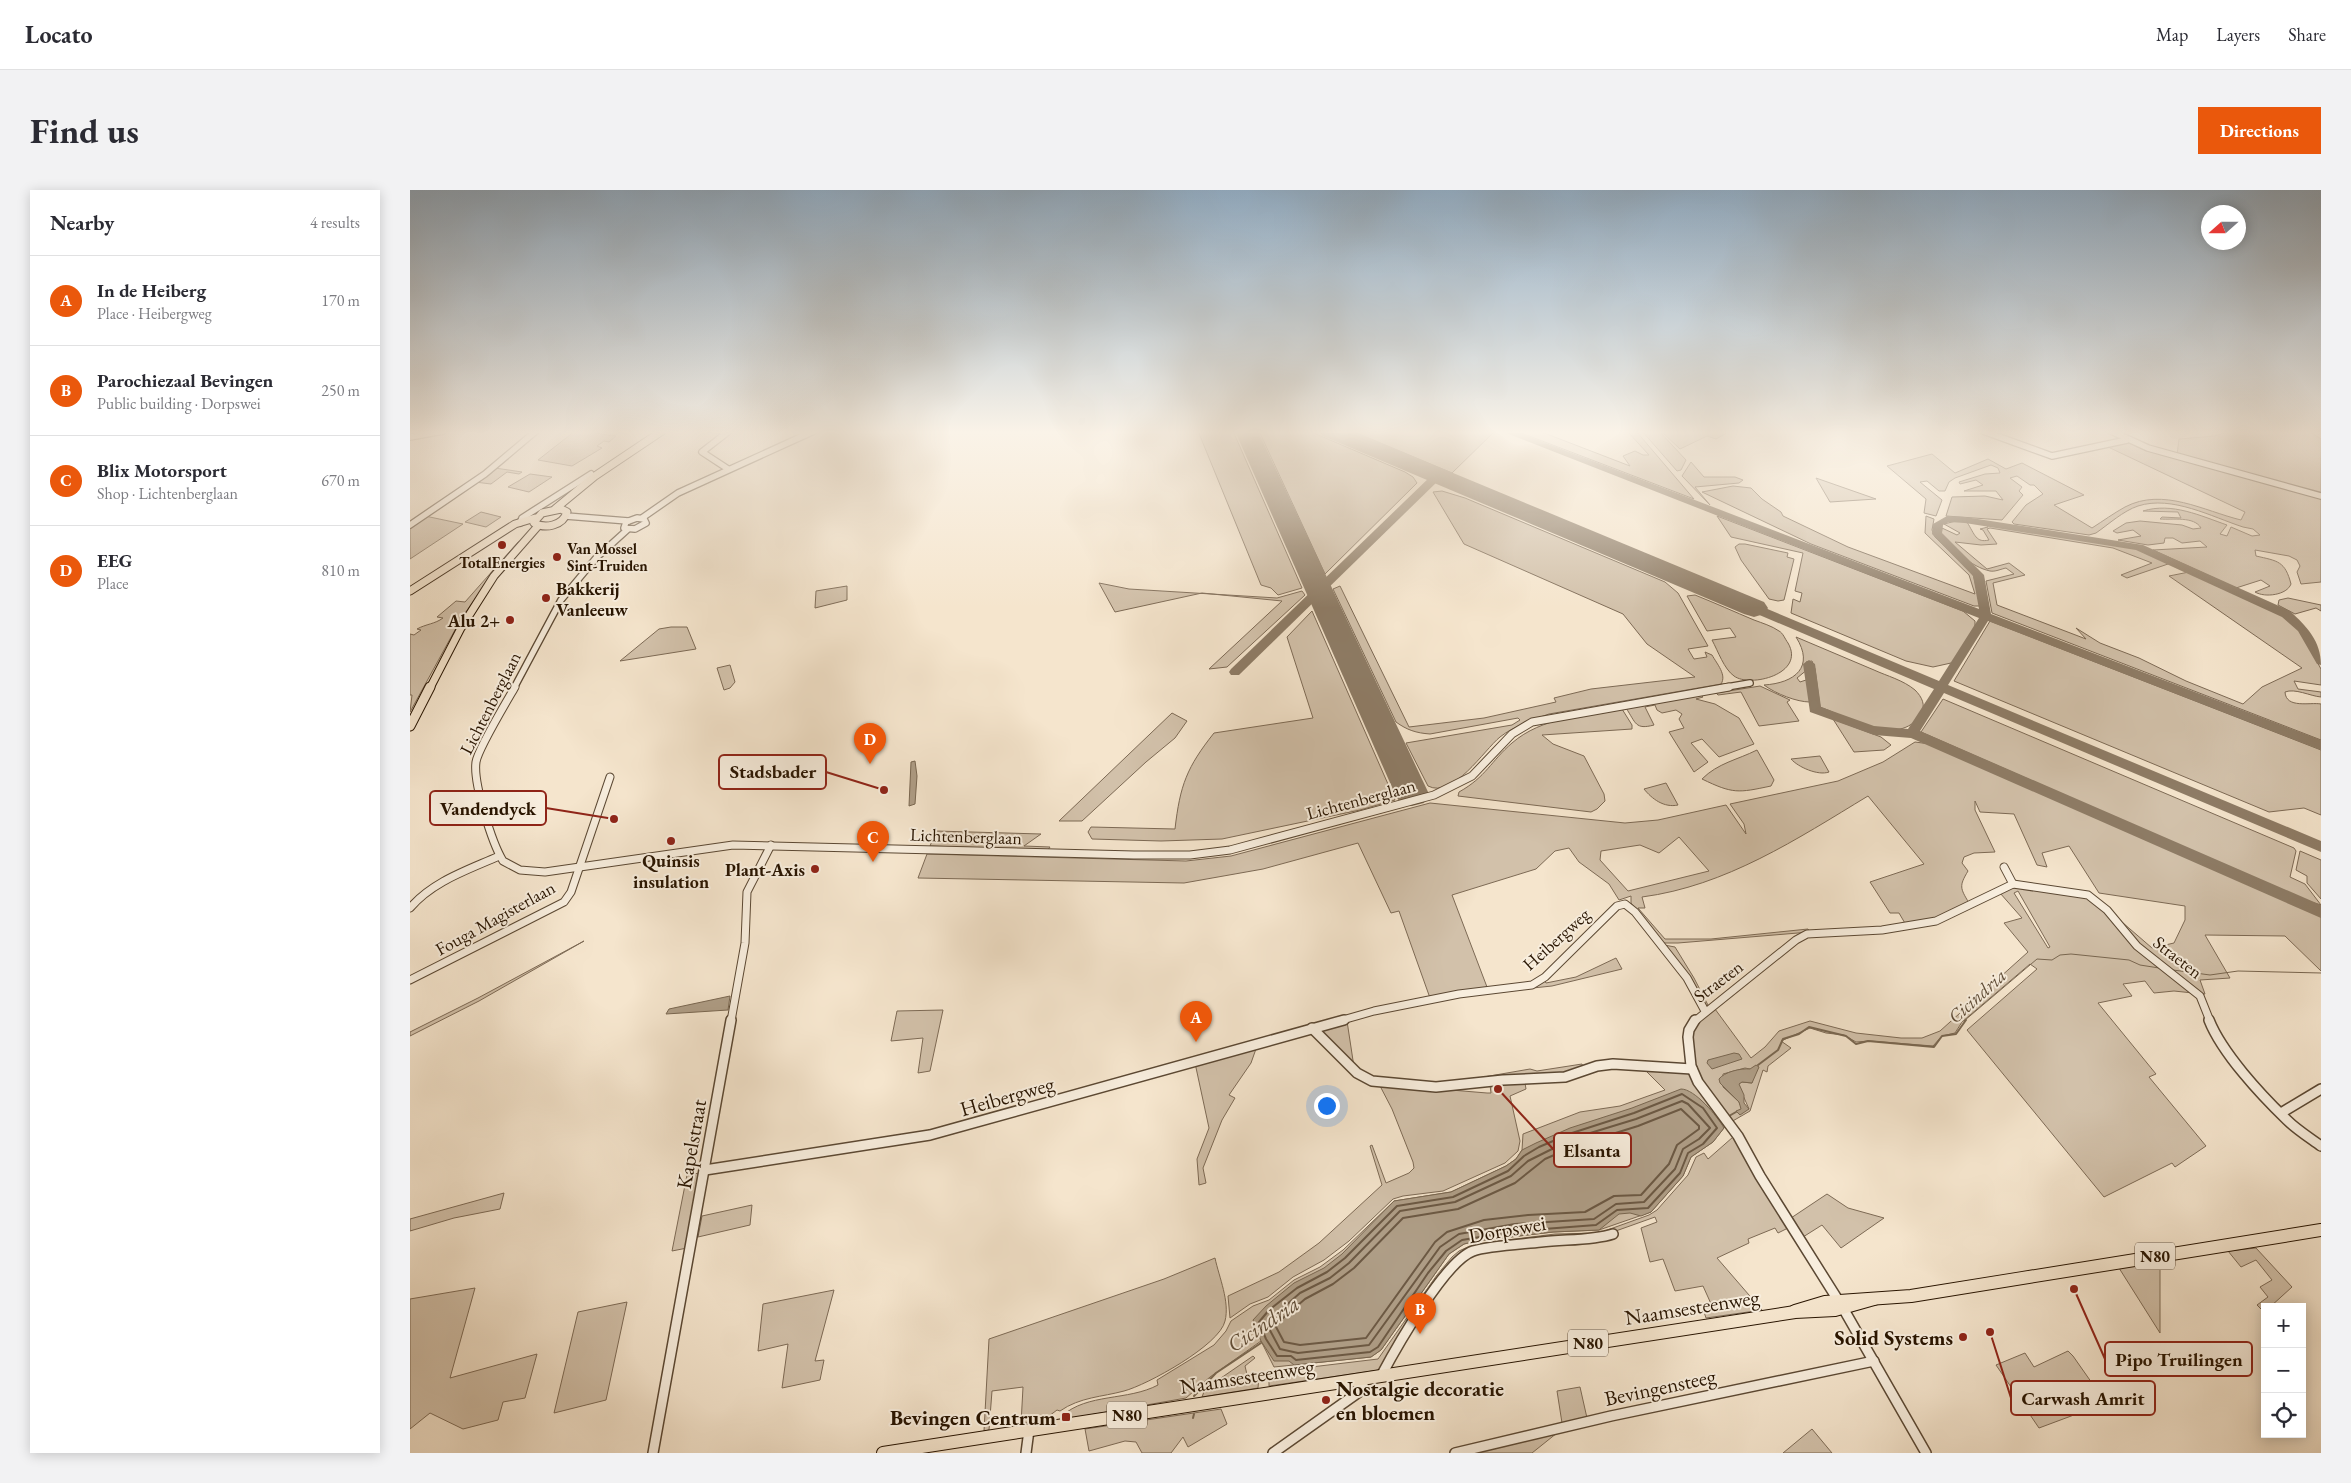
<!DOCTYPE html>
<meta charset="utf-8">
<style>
:root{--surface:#fff;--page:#f2f2f3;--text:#2b2b33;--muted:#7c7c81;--line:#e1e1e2;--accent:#ea580c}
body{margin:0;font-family:"EB Garamond",serif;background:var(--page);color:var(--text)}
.controls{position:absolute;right:15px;bottom:15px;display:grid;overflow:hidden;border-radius:0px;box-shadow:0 2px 12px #0003}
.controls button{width:45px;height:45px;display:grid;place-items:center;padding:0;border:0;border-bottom:1px solid var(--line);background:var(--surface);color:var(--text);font:25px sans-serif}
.compass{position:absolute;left:1791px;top:15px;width:45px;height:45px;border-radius:50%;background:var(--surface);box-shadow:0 2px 12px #0003;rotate:249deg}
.you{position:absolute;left:916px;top:915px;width:18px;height:18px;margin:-12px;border:4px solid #fff;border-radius:50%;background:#1a73e8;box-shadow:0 0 0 8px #1a73e833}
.badge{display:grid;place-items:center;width:32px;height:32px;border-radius:50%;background:var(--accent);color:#fff;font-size:16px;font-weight:700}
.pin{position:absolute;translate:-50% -41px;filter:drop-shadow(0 1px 2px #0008)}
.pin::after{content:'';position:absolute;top:26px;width:18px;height:15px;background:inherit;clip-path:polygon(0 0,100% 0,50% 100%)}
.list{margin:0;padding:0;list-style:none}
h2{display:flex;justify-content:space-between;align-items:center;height:65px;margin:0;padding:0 20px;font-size:21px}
h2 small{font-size:16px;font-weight:400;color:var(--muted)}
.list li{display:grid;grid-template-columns:32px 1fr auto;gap:15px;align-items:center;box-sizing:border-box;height:90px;padding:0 20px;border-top:1px solid var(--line)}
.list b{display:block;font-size:19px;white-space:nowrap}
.list p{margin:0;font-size:16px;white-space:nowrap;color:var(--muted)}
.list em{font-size:16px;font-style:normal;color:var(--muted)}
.icon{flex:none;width:28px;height:28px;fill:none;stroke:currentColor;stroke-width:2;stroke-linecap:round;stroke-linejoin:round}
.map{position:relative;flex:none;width:1911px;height:1263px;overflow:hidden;border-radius:0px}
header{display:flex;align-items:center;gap:30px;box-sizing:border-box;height:70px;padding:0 25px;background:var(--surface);border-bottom:1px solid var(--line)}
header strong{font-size:24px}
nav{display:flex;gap:28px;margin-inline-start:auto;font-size:18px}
.intro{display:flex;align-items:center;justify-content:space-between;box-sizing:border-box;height:120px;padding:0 30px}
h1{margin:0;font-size:35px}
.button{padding:12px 22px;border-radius:0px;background:var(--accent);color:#fff;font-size:18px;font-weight:700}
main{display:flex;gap:30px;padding:0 30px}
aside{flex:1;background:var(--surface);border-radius:0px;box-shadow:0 2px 12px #0003}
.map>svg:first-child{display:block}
.green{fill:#d2c1aa;stroke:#7d6a55;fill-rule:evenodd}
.water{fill:#af9e87;stroke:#796751}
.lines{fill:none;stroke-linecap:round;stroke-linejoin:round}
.shore{stroke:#6c5944;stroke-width:2}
.stream-far1{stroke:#796751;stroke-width:1}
.stream{stroke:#796751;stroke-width:2}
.taxiway{fill:#8e7c66;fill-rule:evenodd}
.runway{fill:#8e7c66;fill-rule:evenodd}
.minor-far2-casing{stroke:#5b4833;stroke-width:8}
.minor-far1-casing{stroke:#5b4833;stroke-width:9}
.minor-casing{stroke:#5b4833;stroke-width:12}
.major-far2-casing{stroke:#281400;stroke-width:9}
.major-far1-casing{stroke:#281400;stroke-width:11}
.major-casing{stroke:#281400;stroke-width:14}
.minor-far2{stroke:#f8eede;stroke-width:5.5}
.minor-far1{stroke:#f8eede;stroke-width:7}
.minor{stroke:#f8eede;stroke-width:9}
.major-far2{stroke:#f5e5cd;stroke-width:7}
.major-far1{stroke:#f5e5cd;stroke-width:9}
.major{stroke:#f5e5cd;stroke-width:12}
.poi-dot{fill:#8f2418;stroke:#f8eede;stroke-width:2}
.labels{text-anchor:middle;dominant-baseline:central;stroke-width:4;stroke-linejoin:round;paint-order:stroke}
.far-poi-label{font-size:15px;font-weight:bold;fill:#281400;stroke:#f8eede;text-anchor:start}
.shield{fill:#f8eede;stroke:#665543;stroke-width:1}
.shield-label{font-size:16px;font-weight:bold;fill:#281400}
.poi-label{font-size:18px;font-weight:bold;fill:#281400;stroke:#f8eede;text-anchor:end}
.street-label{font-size:18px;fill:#281400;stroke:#f8eede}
.water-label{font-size:19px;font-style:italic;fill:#5e4b36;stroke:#f8eede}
.near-street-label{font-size:21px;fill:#281400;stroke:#f8eede}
.near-poi-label{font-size:21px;font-weight:bold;fill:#281400;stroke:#f8eede;text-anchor:end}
.near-water-label{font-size:22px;font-style:italic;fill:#5e4b36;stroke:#f8eede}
.leader{fill:none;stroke:#8f2418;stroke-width:2}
.callout-dot{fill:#8f2418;stroke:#f8eede;stroke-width:2}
.callout{fill:#f8eede;stroke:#8f2418;stroke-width:2}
.callout-label{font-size:19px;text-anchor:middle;font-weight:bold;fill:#281400}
</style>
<header>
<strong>Locato</strong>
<nav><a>Map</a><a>Layers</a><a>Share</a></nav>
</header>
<div class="intro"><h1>Find us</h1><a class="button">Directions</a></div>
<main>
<aside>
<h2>Nearby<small>4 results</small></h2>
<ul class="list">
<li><span class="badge">A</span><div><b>In de Heiberg</b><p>Place · Heibergweg</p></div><em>170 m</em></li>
<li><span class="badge">B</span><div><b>Parochiezaal Bevingen</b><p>Public building · Dorpswei</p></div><em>250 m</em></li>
<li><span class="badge">C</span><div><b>Blix Motorsport</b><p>Shop · Lichtenberglaan</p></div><em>670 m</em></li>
<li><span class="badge">D</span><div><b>EEG</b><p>Place</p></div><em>810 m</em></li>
</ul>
</aside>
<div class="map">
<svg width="1911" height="1263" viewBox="0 0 1911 1263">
<rect width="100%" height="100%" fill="#f5e5cd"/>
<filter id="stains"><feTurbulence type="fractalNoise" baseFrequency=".004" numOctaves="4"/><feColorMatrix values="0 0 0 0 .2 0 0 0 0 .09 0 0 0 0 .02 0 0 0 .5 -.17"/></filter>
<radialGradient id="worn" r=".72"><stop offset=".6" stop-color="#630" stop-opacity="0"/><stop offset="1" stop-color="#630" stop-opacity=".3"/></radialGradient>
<g class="green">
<polygon points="165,241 185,241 184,243 206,246 199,252 194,251 187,256 192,258 162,276 128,270"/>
<polygon points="788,241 823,241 892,398 868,405 861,398 851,395"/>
<polygon points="849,241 899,241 995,282 1003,287 1007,293 915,384"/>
<polygon points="942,241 1085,241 1042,283"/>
<polygon points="1106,241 1129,241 1220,276 1213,266 1225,261 1233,265 1239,265 1217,241 1226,241 1284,309"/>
<polygon points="1232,241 1249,241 1276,270 1271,280 1267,281"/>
<polygon points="1251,241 1320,241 1306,249 1297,246 1270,259"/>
<polygon points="1819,241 1899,241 1911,249 1911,305 1767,265 1769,249 1805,246"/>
<path d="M1717,251L1911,308V392L1891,394L1887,382L1890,376L1887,370L1879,366L1845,360L1846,366C1868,371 1875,371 1881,394C1877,405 1855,408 1845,402L1860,396L1851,390L1826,398L1743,360L1797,357L1790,351L1772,353L1763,348H1755L1754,353L1738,355L1708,350L1731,346L1723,340L1707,343L1703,341L1716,333L1730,331L1772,335L1783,339L1791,338C1784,326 1763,330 1750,329L1752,327L1771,328L1768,322L1733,321C1762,312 1791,326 1817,335L1810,344L1817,346L1821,337L1842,346L1850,345L1843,339L1833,337C1802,327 1762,305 1728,316C1713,321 1699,334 1686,343L1679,345L1604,334L1602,332L1616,315L1633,304L1624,295H1620L1607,286L1600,288L1612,297L1609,301L1613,305L1592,330L1536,326L1542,307L1575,306L1593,310L1586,301H1554L1573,295L1566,290L1550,294L1549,292L1575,284L1590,283L1588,278L1581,275L1545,288L1539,292L1535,301H1529L1517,291L1510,292L1532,310L1526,326L1514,323L1516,309L1477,276L1522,264L1545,283L1578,269L1596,279L1612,273L1674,305L1644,315L1682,338C1693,331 1704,323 1715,317C1753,297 1794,321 1831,330L1835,322L1696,256Z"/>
<polygon points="1281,272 1294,287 1325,287 1333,290 1329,293 1285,297 1300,315 1272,286"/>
<polygon points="85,278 112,282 109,284 97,282 81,294 65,292"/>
<polygon points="120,284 142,287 119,302 98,297"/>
<polygon points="1406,288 1466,309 1420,312"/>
<polygon points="1323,296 1341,298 1352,309 1371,322 1373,326 1438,357 1565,404 1559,385 1515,343 1516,326 1524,329 1522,340 1525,347 1563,384 1571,416 1564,416 1401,354 1292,302"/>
<path d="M1032,301L1055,308L1255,392L1268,403L1298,456L1278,459L1284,469L1297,467L1295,462L1302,465C1307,474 1317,485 1311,494L1139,524C1122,530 1104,536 1090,547C1074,560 1043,609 1018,596L996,553L1102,535L1110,530L1108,528L1020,544C1006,543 997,540 986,532L923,399L930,396L999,537L1074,528L1146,512L1144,508L1181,499L1285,487L1237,454L1213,424L1054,354L1023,302Z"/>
<polygon points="71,322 91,327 76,337 55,332"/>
<polygon points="15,326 53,334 0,369 0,336"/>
<polygon points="1307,326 1553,421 1565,431 1565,438 1544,470 1541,473 1523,477 1496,471 1381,423 1383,409 1390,412 1392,403 1385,401 1393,363 1321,347"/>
<path d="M1546,331L1557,332C1565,345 1566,353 1579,350L1573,340L1570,339L1578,337L1577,335L1722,357L1761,373L1717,388L1711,385L1742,373L1703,358L1580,338L1577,339L1587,354L1571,355L1545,352L1577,379L1599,373L1615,385L1583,393L1587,415L1676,449L1666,438L1690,453L1729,468L1776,491L1833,514L1852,497L1892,478L1759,386L1779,382L1865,421L1880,429L1889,439L1911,479V495L1884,491L1888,499L1911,502V507C1900,506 1885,498 1875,502C1876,519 1900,512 1911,514V550L1582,423L1576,391L1604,384L1596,378C1591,379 1585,382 1580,381C1561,377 1543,359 1531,345L1532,338L1547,345L1550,343L1534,334Z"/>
<path d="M108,352H111L71,400L51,429L0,522L2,505H0V444L4,445L11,440L7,439C16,434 25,434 33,428L27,427L46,411L55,412Z"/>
<polygon points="1329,354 1335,354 1378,363 1377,367 1384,369 1374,410 1368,411 1359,409 1331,370 1325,357"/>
<polygon points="689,393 719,399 867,408 892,401 895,405 817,477 799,479 872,411 792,403 705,422"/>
<polygon points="437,396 437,410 405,418 406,401"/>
<path d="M1285,405C1305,413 1325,422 1344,430C1352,433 1362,436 1369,441C1373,443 1375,449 1378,453C1396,484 1340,498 1324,486C1314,479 1308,461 1302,450L1326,447L1320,438L1297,441L1277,406Z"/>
<polygon points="1878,408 1911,415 1911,421 1906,418 1885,424 1868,415 1869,410"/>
<path d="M902,421L985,610L950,620L812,649L751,651L682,649L678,642L681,637L765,639C770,595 777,577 804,543L903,528L877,447Z"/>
<polygon points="1580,431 1911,560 1911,625 1894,618 1859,622 1544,491"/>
<polygon points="261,437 277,437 286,459 210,471 249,439"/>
<path d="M1386,447C1412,458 1438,469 1464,480C1477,486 1493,490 1505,500C1512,507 1516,515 1511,524C1489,559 1438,527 1410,517L1405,479L1402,471L1396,472L1398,479L1387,488L1390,492L1396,490L1398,493L1400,512C1387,512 1366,504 1354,495C1385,493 1405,477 1386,447Z"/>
<polygon points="320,475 325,492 320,498 314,500 307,478"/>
<polygon points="1350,496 1380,510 1377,512 1389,531 1349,536 1331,502 1308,505 1306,503"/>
<path d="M1291,505L1293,507L1286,509L1305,514L1329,528L1344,554L1309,567L1292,549L1281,553L1298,572L1284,582L1259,542L1274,538L1269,529L1272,524L1266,520L1252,523L1247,520L1245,515L1235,517L1244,535C1225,540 1226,533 1216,518Z"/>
<polygon points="1533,509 1884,658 1886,661 1880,687 1895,694 1911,715 1891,709 1511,542"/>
<path d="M1212,519L1222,535V539L1132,545L1143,554L1174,566L1194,604L1195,611L1187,619L1181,622L1048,606L1049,602C1076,587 1081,571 1102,553C1132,527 1175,525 1212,519Z"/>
<polygon points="762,523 777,531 765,548 736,572 672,631 649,631"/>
<polygon points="1423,529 1471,547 1481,555 1474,560 1444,562"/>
<path d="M1505,552L1520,554L1911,726V781L1875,746L1795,745L1820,788L1790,790L1795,804H1792L1731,757L1683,707L1742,758L1764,753L1775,730V716L1689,703L1659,656L1632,663L1637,677L1627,675L1604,624L1570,622L1565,611V620L1585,662L1564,663L1554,667L1552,673L1558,681C1549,696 1550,698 1559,713L1529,727L1496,735L1489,723H1480L1460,692L1514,674L1458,606C1387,649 1316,696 1232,707L1235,718H1228L1255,749H1301L1398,739L1400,742L1268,753H1251L1221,713V706L1209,710L1199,694L1169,672L1159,658L1145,661L1126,679L1042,705L1077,797L1020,808L989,721L981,723L948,653L853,679L774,693L508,688L517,664L776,671L821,666L1020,613L1215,633L1248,630L1316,615L1336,644L1334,634L1320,614L1428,591L1473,572ZM1269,647L1299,681L1218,701L1190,670L1191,661L1230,655L1249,663Z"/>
<path d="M1347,560L1364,590L1361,596C1328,603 1323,604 1292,589C1308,573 1327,570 1347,560Z"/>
<path d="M1410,566L1419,582C1408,586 1388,577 1381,569Z"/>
<path d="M1256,593L1268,615C1254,618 1242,609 1234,599Z"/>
<polygon points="526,641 631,644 614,656 640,657 638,660 520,656"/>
<polygon points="1890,661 1911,670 1911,709 1897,693 1897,686 1886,680"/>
<path d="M1603,697L1675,706L1687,713L1722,752L1783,803L1764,801L1744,803L1735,791L1713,794L1722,806L1688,813L1746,884L1739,887L1796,956L1765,977L1762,973L1694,1007L1557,840L1627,779L1620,774L1552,832L1545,843L1532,846L1523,856L1460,851L1446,852L1434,845L1416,843L1400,838L1371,851L1381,858L1358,876L1357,882L1353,880L1340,921L1321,932C1297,898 1253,850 1305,819L1341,868L1355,857L1369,841L1400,831L1446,843L1491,848H1512L1530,841L1618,762L1594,733L1612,728L1590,703ZM1608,701L1640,757L1638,758L1604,703ZM1335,878L1340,879L1342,893L1332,892L1328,894L1339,919L1333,921L1329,912L1313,897V884Z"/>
<polygon points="174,751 69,811 0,846 0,842 68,808"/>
<polygon points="1254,755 1265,757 1284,788 1299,817 1293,813 1278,784"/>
<polygon points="1206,768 1212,779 1142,796 1094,801 1134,790 1136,793 1166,787"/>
<polygon points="533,820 520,881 508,883 513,848 481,851 487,821"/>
<polygon points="937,831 944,877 908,838"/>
<polygon points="847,856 841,873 819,905 825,908 812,930 793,978 796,993 789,995 787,969 799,938 785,873"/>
<polygon points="1172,874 1174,880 1156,885 1068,888 1120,879 1127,881"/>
<path d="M1233,878L1274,881L1281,886L1317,934L1303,952L1281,967L1273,986L1241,1022L1189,1040L1143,1042L1066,1051L1054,1054L1039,1064L971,1160L961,1167L864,1177L851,1151L800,1187L776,1208L657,1229L652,1226C677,1203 718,1211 748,1195L747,1190L804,1155L816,1141L821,1131L843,1116L859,1110L884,1090L910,1077L933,1060L984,1011L1041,1002L1096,976L1106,969L1112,960L1113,944L1170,922L1210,916L1255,900Z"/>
<polygon points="1115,893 1116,899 1100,906 1110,951 1108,961 1095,973 1033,1001 993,1006 983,1009 939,1051 914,1070 883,1087 858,1107 840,1114 820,1128 818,1106 869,1082 909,1053 972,995 960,956 962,955 976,993 999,983 1004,978 1003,972 982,919 969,894 1077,903 1081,903 1080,895"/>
<polygon points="1323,947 1378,1038 1368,1043 1365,1038 1338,1049 1339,1053 1307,1068 1352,1120 1296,1128 1293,1119 1302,1116 1293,1096 1265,1101 1253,1069 1240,1072 1231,1038 1247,1032 1245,1027 1189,1047 1064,1060 1011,1116 969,1180 859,1196 859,1187 868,1181 968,1169 1027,1085 1042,1067 1049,1061 1062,1055 1090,1051 1145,1044 1189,1043 1239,1025 1247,1020 1278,985 1286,967 1294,963 1298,969"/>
<polygon points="290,983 277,1058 262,1061 277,985"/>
<polygon points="94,1003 90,1019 44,1028 0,1041 0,1029"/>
<polygon points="1417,1004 1438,1018 1474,1028 1431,1058 1412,1035 1393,1047 1381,1028"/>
<polygon points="342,1015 340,1035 288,1047 292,1026"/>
<polygon points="1846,1058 1882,1097 1860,1117 1855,1117 1854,1122 1847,1115 1858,1107 1850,1097 1862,1090 1846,1070 1831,1077 1818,1061"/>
<path d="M805,1068C809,1087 820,1112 815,1131C810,1155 737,1195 714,1201C692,1207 670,1207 650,1221L647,1220L635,1229L611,1234L613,1197L582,1201L579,1240L574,1241L579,1149L754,1089Z"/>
<polygon points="1750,1071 1750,1143 1709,1078"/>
<polygon points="65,1098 40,1188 127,1164 115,1208 93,1212 88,1230 53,1239 20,1223 0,1239 0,1109"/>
<polygon points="424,1100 405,1171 414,1170 410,1190 372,1198 378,1154 348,1161 353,1114"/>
<polygon points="217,1112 196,1210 144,1223 168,1122"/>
<polygon points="1658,1161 1663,1166 1696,1213 1629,1238 1586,1175 1615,1163 1624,1177"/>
<polygon points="843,1166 845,1168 835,1176 838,1189 849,1186 848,1198 792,1207 795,1199"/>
<polygon points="1170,1197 1177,1228 1152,1233 1147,1201"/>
<polygon points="811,1219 817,1234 778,1257 773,1247 761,1263 732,1263 726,1252 715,1251 679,1261 675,1239"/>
<polygon points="1402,1239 1422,1263 1373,1263"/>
<polygon points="1147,1243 1122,1263 1064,1263"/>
</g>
<g class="water">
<polygon points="505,571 507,586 505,614 499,616 501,572"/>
<polygon points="320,806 318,820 256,824 259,819"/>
<polygon points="1324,863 1329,864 1332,869 1302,879 1297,873 1298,870"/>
<path d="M1346,875L1349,877L1342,893L1332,892L1329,894L1334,905V913L1339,919L1330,925L1326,921L1331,919L1329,912L1310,893L1309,889C1314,882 1331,878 1340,879Z"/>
<path d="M1271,899C1285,899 1307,926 1314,938L1303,952L1281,967L1273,986L1241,1022L1231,1026L1220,1023L1209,1024L1189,1040L1143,1042L1066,1051L1054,1054L1039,1064L971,1160L961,1167L884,1175L879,1171H864L851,1151L843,1130L856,1116L884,1093L914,1078L932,1064L984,1011L1041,1002L1096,976L1106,969L1112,960L1126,953L1160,938L1222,918Z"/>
</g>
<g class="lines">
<g class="shore">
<polygon points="1272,904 1293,918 1307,938 1293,954 1278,963 1270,983 1238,1018 1207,1020 1186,1035 1106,1041 1052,1050 1036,1061 1018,1083 968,1157 960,1162 886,1170 881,1166 867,1166 856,1149 849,1132 859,1120 887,1098 917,1082 935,1068 987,1016 1043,1007 1098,981 1114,966 1129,957 1162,943 1224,923"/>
<polygon points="1272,911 1278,914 1300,938 1289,949 1273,959 1265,979 1234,1012 1206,1014 1184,1029 1105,1034 1049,1044 1030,1057 959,1155 888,1163 870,1159 856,1133 890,1103 920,1088 939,1073 990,1021 1045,1012 1101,986 1118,971 1164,948 1226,929"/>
<polygon points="1271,919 1289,936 1289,939 1267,955 1259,974 1231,1005 1204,1006 1175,1022 1118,1025 1074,1030 1037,1042 1025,1052 956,1148 890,1155 874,1152 865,1135 895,1109 923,1094 944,1078 993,1028 1048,1019 1105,993 1135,969 1167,955 1228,936"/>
</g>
<g class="stream-far1">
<polyline points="1763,780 1800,785 1828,781 1911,783"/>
<polyline points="1554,831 1627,769 1642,770 1650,765 1661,764 1719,770 1730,775 1749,778"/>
</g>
<g class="stream">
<polyline points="1348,875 1368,860 1373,849 1389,844 1399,837 1436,846 1446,854 1458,851 1524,857 1532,846 1546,844 1556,830"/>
<polyline points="1319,926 1326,922"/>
<polyline points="784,1206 806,1183 851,1153"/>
<polyline points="783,1228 784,1224"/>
</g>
<g class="taxiway">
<path d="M1091,241H1105L1569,419L1563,386L1522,344L1523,334L1537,326L1555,327L1733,355L1880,421C1897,437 1911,451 1911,475L1907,474L1888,441L1872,427L1726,360L1555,333L1539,332L1533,335L1532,343L1574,385L1581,424L1911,550V560L1578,431L1538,495L1911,651V662L1534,503L1510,541L1911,715V728L1501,548L1464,545L1400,522L1393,474L1399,470L1405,474L1411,517L1464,536L1498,539L1524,499L1340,421L1338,418L1340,415H1348L1529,491L1569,428Z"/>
<polygon points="1027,283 1031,284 1031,288 829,485 821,485 819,482 821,479 1023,284"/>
</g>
<g class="runway">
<polygon points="825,241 848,241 1019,604 1014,613 1002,616 990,613 985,604"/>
<polygon points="910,241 942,241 1354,412 1358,418 1354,424 1344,427 1334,424 913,246"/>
</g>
<defs>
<g id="minor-far2">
<polyline points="1573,241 1642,266 1717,250"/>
<polyline points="1701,241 1738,258 1911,306"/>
<polyline points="0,247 33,241"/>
<polyline points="318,279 292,262 319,241"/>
<polyline points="156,326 218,331"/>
<polygon points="227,328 234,329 236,333 225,339 214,338 216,332"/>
<polyline points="232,328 268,303 404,241"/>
<polyline points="110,333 112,328 181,284"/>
<polyline points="0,335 75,284 126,241"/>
<polyline points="104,498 151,410 186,368 217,340"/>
<polyline points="1311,498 1340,493"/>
</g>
<g id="minor-far1">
<path d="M105,497C97,511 68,559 66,572C63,593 82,653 93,671L110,680L135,682L323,655L724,665H780L820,660L1024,605L1062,586L1102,544L1122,532L1319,497"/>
<polyline points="1594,677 1603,694"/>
<path d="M0,718C23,691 58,680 89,666"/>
<polyline points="0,790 154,712 161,702 200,587"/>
<polyline points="321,831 335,753 337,702 361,655"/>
<polyline points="929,831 964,821 1049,804 1122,795 1135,787 1207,716 1215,714 1225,722 1277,788 1295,821"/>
<polyline points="1285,831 1386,750 1397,744 1472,740 1526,731 1603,694 1678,705 1697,720 1727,756 1790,806 1800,831"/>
</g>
<g id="minor">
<polyline points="1285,830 1279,840 1278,847 1281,876 1288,892 1328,946 1350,986 1433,1118 1516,1263"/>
<path d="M1799,830C1812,863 1851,905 1877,930C1887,940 1900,948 1911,956"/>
<polyline points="902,838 947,883 962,891 1026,897 1093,890 1155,887 1187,876 1203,874 1282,879"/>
<polyline points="1871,923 1911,899"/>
<polyline points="295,980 520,945 934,830"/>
<path d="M971,1186C986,1158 1035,1071 1063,1061C1077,1056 1114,1054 1131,1052C1154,1049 1181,1051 1203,1044"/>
<polyline points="243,1263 321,830"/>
<polyline points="616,1263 619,1240"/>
<polyline points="863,1263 949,1202 953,1195 953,1188"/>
<polyline points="1045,1263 1201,1226 1464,1171"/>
</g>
<g id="major-far2">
<polyline points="145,319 185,286 252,241"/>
<polyline points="124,332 132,323 151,319"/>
<path d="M124,333C135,339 153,336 157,322L153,320"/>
<polyline points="0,401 105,334 125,328"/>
<polyline points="20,498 51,438 84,386 128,336"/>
</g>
<polyline id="major-far1" points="0,536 20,497"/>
<g id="major">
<polyline points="1385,1121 1415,1112 1501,1106 1911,1040"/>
<polyline points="473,1263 1385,1122 1425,1120 1464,1109"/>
</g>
</defs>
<use href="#minor-far2" class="minor-far2-casing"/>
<use href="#minor-far1" class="minor-far1-casing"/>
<use href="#minor" class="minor-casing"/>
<use href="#major-far2" class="major-far2-casing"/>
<use href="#major-far1" class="major-far1-casing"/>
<use href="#major" class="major-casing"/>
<use href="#minor-far2" class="minor-far2"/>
<use href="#minor-far1" class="minor-far1"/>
<use href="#minor" class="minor"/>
<use href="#major-far2" class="major-far2"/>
<use href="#major-far1" class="major-far1"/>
<use href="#major" class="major"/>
</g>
<linearGradient id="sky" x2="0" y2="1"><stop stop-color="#91abc1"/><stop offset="0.58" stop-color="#faf3e8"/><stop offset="1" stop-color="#faf3e8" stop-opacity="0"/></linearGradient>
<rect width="1911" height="418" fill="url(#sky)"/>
<g class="poi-dot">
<circle cx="92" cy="355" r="5"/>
<circle cx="147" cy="367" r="5"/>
<circle cx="136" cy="408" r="5"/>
<circle cx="100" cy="430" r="5"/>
<circle cx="261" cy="651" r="5"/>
<circle cx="405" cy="679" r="5"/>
<circle cx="1553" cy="1147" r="5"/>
<circle cx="916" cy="1210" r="5"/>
<rect x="651" y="1222" width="10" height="10" rx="2.5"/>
</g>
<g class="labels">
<g class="far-poi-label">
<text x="157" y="358">Van Mossel<tspan x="157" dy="17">Sint-Truiden</tspan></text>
<text x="92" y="372" text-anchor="middle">TotalEnergies</text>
</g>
<g class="shield">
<rect x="1725" y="1052.5" width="40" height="27" rx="4"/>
<rect x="1158" y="1139.5" width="40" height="27" rx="4"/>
<rect x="697" y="1211.5" width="40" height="27" rx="4"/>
</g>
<g class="shield-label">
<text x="1745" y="1066">N80</text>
<text x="1178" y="1153">N80</text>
<text x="717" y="1225">N80</text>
</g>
<g class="poi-label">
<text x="146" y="398" text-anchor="start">Bakkerij<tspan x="146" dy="21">Vanleeuw</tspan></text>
<text x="90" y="430">Alu 2+</text>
<text x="261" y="670" text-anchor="middle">Quinsis<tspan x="261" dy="21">insulation</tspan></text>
<text x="395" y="679">Plant-Axis</text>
</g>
<g class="street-label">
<text transform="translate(80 513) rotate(-63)">Lichtenberglaan</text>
<text transform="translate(951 609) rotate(-15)">Lichtenberglaan</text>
<text transform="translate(556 646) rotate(2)">Lichtenberglaan</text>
<text transform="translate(85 728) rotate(-29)">Fouga Magisterlaan</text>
<text transform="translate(1146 749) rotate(-42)">Heibergweg</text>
<text transform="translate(1768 767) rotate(38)">Straeten</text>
<text transform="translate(1308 791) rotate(-37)">Straeten</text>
</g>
<g class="water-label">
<text transform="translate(1567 806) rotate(-42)">Cicindria</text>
</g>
<g class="near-street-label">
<text transform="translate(597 906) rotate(-16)">Heibergweg</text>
<text transform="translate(281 954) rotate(-80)">Kapelstraat</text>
<text transform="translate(1097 1039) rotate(-10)">Dorpswei</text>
<text transform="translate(1282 1117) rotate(-9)">Naamsesteenweg</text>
<text transform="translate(837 1186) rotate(-9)">Naamsesteenweg</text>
<text transform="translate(1250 1197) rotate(-12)">Bevingensteeg</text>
</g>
<g class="near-poi-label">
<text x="1543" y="1147">Solid Systems</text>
<text x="926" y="1198" text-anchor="start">Nostalgie decoratie<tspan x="926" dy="24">en bloemen</tspan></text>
<text x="646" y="1227">Bevingen Centrum</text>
</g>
<g class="near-water-label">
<text transform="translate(853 1134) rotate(-34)">Cicindria</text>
</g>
</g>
<path class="leader" d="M474 600L416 582M204 629L136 618M1088 899L1144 960M1664 1099L1695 1169M1580 1142L1601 1208"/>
<g class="callout-dot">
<circle cx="474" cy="600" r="5"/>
<circle cx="204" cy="629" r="5"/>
<circle cx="1088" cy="899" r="5"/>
<circle cx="1664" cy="1099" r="5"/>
<circle cx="1580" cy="1142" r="5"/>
</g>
<g class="callout">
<rect x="309" y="565" width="107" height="34" rx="5"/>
<rect x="20" y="601" width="116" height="34" rx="5"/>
<rect x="1144" y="943" width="77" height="34" rx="5"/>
<rect x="1695" y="1152" width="147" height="34" rx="5"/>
<rect x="1601" y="1191" width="144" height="34" rx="5"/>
</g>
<g class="callout-label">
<text x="363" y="588">Stadsbader</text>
<text x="78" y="625">Vandendyck</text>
<text x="1182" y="967">Elsanta</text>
<text x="1769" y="1176">Pipo Truilingen</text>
<text x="1673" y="1215">Carwash Amrit</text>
</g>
<rect width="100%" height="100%" filter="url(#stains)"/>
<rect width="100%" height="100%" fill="url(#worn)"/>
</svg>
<div class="controls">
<button>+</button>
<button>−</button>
<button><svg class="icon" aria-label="locate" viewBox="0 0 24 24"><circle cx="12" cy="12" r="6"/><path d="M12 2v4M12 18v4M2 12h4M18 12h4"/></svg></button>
</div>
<svg class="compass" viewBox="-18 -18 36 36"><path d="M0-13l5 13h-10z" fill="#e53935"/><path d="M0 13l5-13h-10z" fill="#7c7c81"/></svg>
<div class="you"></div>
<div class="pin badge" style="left:786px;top:852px">A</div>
<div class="pin badge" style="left:1010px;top:1144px">B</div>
<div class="pin badge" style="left:463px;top:672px">C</div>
<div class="pin badge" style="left:460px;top:574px">D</div>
</div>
</main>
